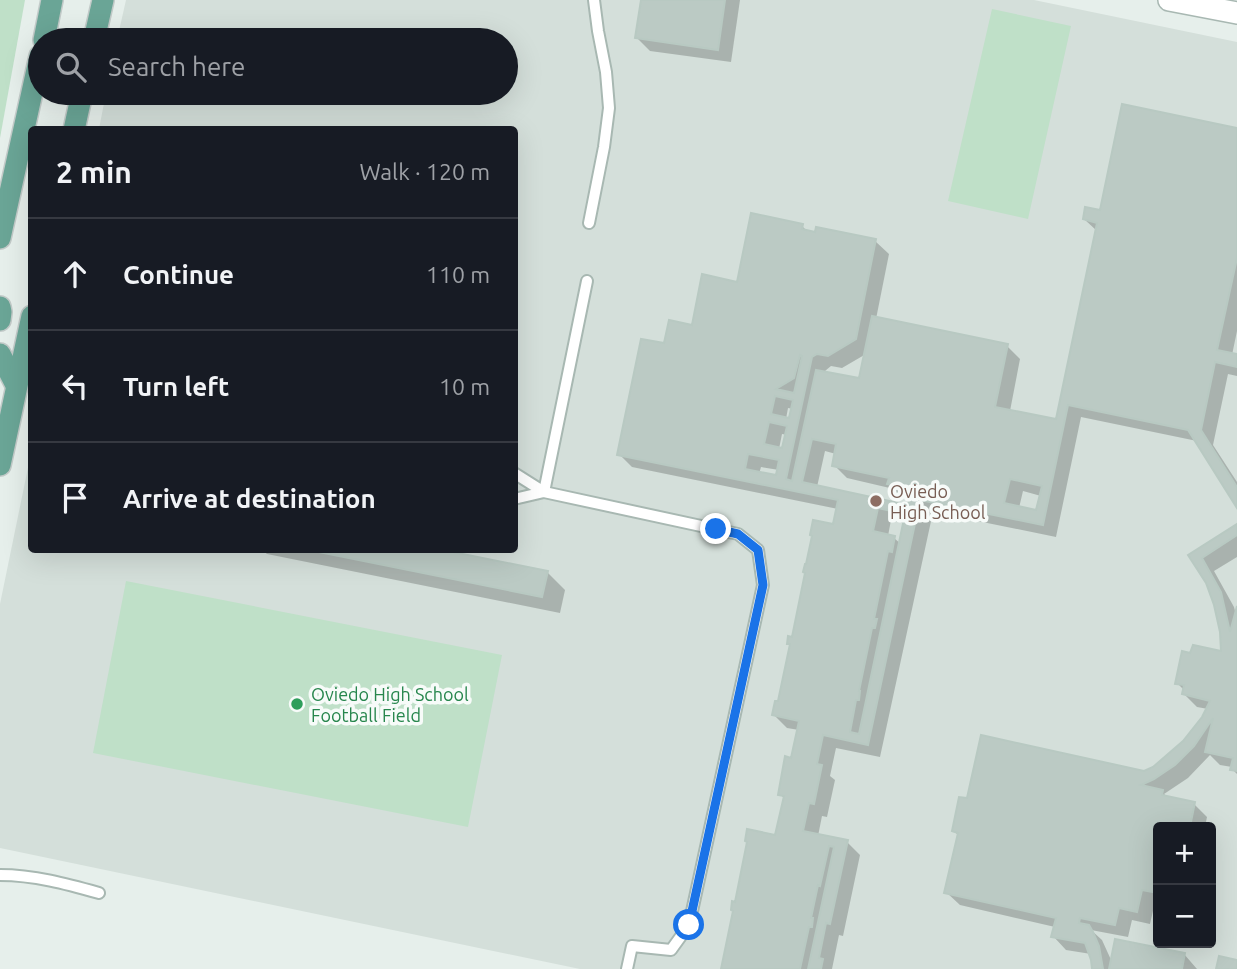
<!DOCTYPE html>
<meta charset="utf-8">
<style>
:root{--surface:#171b24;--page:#20242c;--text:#f1f3f6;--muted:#9ea1a6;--line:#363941}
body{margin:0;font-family:Ubuntu,sans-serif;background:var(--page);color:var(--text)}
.controls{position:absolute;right:21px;bottom:21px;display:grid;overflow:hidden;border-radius:7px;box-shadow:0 7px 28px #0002}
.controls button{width:63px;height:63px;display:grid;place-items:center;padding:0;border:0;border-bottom:2px solid var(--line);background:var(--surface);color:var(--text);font:35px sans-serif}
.stop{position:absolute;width:21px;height:21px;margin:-16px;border:5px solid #1a73e8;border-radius:50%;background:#fff}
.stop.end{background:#1a73e8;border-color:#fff;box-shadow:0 2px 7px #0008}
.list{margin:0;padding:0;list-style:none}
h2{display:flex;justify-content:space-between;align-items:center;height:91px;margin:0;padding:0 28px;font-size:30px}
h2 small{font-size:23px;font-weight:400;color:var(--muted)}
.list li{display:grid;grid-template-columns:46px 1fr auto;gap:21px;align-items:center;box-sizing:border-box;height:112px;padding:0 28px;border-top:2px solid var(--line)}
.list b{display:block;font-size:26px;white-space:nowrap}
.list em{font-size:23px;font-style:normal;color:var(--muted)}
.icon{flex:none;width:38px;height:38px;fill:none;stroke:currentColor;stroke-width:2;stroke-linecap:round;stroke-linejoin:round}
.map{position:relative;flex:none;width:1237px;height:969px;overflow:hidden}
.search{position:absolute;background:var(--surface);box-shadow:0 7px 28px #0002;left:28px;top:28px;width:490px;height:77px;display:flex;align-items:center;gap:18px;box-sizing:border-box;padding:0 24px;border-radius:38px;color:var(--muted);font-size:26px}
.panel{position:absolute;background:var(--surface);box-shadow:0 7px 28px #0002;left:28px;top:126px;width:490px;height:427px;border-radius:7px}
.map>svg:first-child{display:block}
.built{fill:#d4dfda;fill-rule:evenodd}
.green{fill:#bfe0c8}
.shadow{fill:#0003;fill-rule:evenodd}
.building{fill:#bbcac4;stroke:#b8c9c2;stroke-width:2;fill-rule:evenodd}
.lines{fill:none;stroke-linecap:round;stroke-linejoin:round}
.service-casing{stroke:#a8b8b2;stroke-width:14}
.tertiary-casing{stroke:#a8b8b2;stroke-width:24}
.primary-casing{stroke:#c2cac8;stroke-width:24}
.service{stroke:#fff;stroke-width:10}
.tertiary{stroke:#fff;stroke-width:21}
.primary{stroke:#6aa596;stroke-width:21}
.route{stroke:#1a73e8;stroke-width:9}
.education-dot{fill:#8d6e63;stroke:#f7fbf9;stroke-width:2.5}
.leisure-dot{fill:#2e9e5b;stroke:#f7fbf9;stroke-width:2.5}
.labels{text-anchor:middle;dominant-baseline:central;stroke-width:7;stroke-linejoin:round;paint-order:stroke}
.education-label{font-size:18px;fill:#785e54;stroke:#f7fbf9;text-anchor:start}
.leisure-label{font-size:18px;fill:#27864d;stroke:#f7fbf9;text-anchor:start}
</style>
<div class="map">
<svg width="1237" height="969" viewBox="0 0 1237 969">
<rect width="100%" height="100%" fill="#e6efeb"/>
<path class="built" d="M126,0H1034L1237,42V969H580L0,848V604L31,453L32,550H514V130L99,129L106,93H506V40H117ZM1158,827H1211V943H1158Z"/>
<g class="green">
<polygon points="0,0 25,0 0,138"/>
<polygon points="992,9 1071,26 1028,219 948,201"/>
<polygon points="126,581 502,655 468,827 93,753"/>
</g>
<g class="shadow">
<polygon points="643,0 740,0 731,62 650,51 637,38"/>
<path d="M1237,130V331L1232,355L1237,356V376L1228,374L1213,445L1237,482V504L1197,441L1081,417L1056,537L933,512L880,757L836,748L830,776L835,780L827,817L822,816L818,836L847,842L860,855L843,936L839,935L832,969H723L736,904L777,837L785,799L780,794L793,760L799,730L787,728L774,715L780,704L791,646L789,644L793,639L834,526L838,509L632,467L619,454L665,346L693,327L802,226L809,233L875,241L889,254L876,319L1007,346L1020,359L1010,411L1057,421L1097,231L1084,219L1101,212ZM866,354L861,380L825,373V371L831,366L842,368ZM788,408L793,409L791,420L786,419ZM782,434L787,435L784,450L779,449ZM825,451L836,454L834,465L847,478L894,489L902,497L911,499L909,507L817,487ZM761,467L779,470L777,477L759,474ZM1023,491L1041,496L1038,512L1019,508ZM891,520L905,523L901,544L894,538L888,536Z"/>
<polygon points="1237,526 1237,557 1214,571 1234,607 1236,615 1237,611 1237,774 1232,769 1232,767 1220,765 1210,755 1188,778 1164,794 1169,798 1194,804 1207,817 1205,827 1158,827 1158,903 1155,902 1150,924 1132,920 1128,937 1091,930 1102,940 1112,962 1184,954 1197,969 1093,969 1091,954 1066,950 1053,936 1055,927 960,905 946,892 959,836 954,831 968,800 1144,772 1154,768 1184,743 1208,709 1197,707 1184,694 1185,691 1177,683 1223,653 1222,632 1216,604 1207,583 1190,555"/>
<polygon points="262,550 435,550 547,572 565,590 560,613 267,554"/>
</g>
<g class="building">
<polygon points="641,0 725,0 718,50 635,38"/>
<path d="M1122,104L1237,128V258L1217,350L1237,354V367L1215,362L1201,430L1237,487V508L1188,430L1068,405L1043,525L920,500L868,745L823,735L817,764L822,765L814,804L809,803L803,831L848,840L830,924L826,923L819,958L823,959L821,969H808L834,847L829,846L820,886L818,885L811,918H813L812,927H809L800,969H721L733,911L731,910L732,901L735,902L747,842L745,841L747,829L775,835L784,796L778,795L785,756L791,758L799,721L772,715L775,701H778L790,644H787L788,636L792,637L805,573L803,572L805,564H806L812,536L810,535L813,520L833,524L838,500L617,455L641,339L664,343L669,320L692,325L702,274L737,282L751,213L803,224L802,229L815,232L816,227L876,239L856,339L828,356L817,354L812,357L786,479L792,481L816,370L859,378L872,316L1008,344L995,407L1056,419L1097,223L1083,219L1085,207L1100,210ZM800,355L802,356L794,393L776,389L794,378ZM775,396L793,400L789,418L771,414ZM769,422L787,426L782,448L764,444ZM812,439L836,444L832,466L889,478L887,484L911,489L908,505L802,482ZM748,454L779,460L776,475L745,469ZM1010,479L1042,486L1036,510L1004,503ZM878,508L905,514L859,734L850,732L856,700H859L860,691H859L872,628H875L877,619H874L888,551L892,552L895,536L873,531Z"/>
<polygon points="1237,524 1237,535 1202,558 1221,592 1230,632 1237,606 1237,771 1230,770 1233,758 1205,752 1213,718 1194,746 1175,765 1154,779 1141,785 1163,790 1162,795 1195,802 1190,827 1158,827 1158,893 1142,890 1137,912 1119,908 1115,925 1080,918 1079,923 1089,925 1093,932 1099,946 1103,969 1092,969 1091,960 1085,943 1051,937 1056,918 944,893 958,833 952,831 959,797 967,798 981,735 1144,771 1153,767 1183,741 1202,717 1210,701 1182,694 1184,685 1175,684 1182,651 1190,653 1193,645 1221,651 1220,632 1214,605 1206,583 1188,555"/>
<polygon points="309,550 443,550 548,571 542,597"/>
<polygon points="1115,939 1185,953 1182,969 1109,969"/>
<polygon points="1219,956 1237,960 1237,969 1216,969"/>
</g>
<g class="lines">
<defs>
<g id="service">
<polyline points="589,223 604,147 609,108 606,72 598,31 594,0"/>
<polyline points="514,473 544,492 738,534 758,550 763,585 689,925 671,950 632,946 627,969"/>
<polyline points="544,492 587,281"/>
<polyline points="514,499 544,492"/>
<path d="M0,875C34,875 67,884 99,893"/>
</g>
<polyline id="tertiary" points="1169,0 1237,13"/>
<g id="primary">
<polyline points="44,40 52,0"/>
<polyline points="94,40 103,0"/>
<polyline points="74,130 82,93"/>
<polyline points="0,238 40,56"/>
<polyline points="0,307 1,312 0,320"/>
<polyline points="0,354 16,385"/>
<polyline points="0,465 32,316"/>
</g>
</defs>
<use href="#service" class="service-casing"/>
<use href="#tertiary" class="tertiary-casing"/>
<use href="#primary" class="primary-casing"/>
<use href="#service" class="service"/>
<use href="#tertiary" class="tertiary"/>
<use href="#primary" class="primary"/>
</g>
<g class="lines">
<polyline class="route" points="689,925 763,585 758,550 738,534 716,529"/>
</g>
<circle class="education-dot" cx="876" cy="501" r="7"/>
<circle class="leisure-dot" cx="297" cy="704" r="7"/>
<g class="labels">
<g class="education-label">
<text x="890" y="491">Oviedo<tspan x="890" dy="21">High School</tspan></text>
</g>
<g class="leisure-label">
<text x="311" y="694">Oviedo High School<tspan x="311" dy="21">Football Field</tspan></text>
</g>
</g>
</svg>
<div class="controls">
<button>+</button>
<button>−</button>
</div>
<div class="stop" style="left:689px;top:925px"></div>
<div class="stop end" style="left:716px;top:529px"></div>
<div class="search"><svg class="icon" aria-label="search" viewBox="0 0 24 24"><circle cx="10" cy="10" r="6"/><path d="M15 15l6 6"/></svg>Search here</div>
<section class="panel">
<h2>2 min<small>Walk · 120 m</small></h2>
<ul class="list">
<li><svg class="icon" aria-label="ahead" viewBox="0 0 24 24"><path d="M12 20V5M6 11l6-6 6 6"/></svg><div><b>Continue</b></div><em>110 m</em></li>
<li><svg class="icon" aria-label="left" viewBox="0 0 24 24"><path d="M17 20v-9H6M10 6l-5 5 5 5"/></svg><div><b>Turn left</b></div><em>10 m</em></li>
<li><svg class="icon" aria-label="arrive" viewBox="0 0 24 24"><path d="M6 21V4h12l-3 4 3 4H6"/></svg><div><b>Arrive at destination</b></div></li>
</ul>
</section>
</div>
